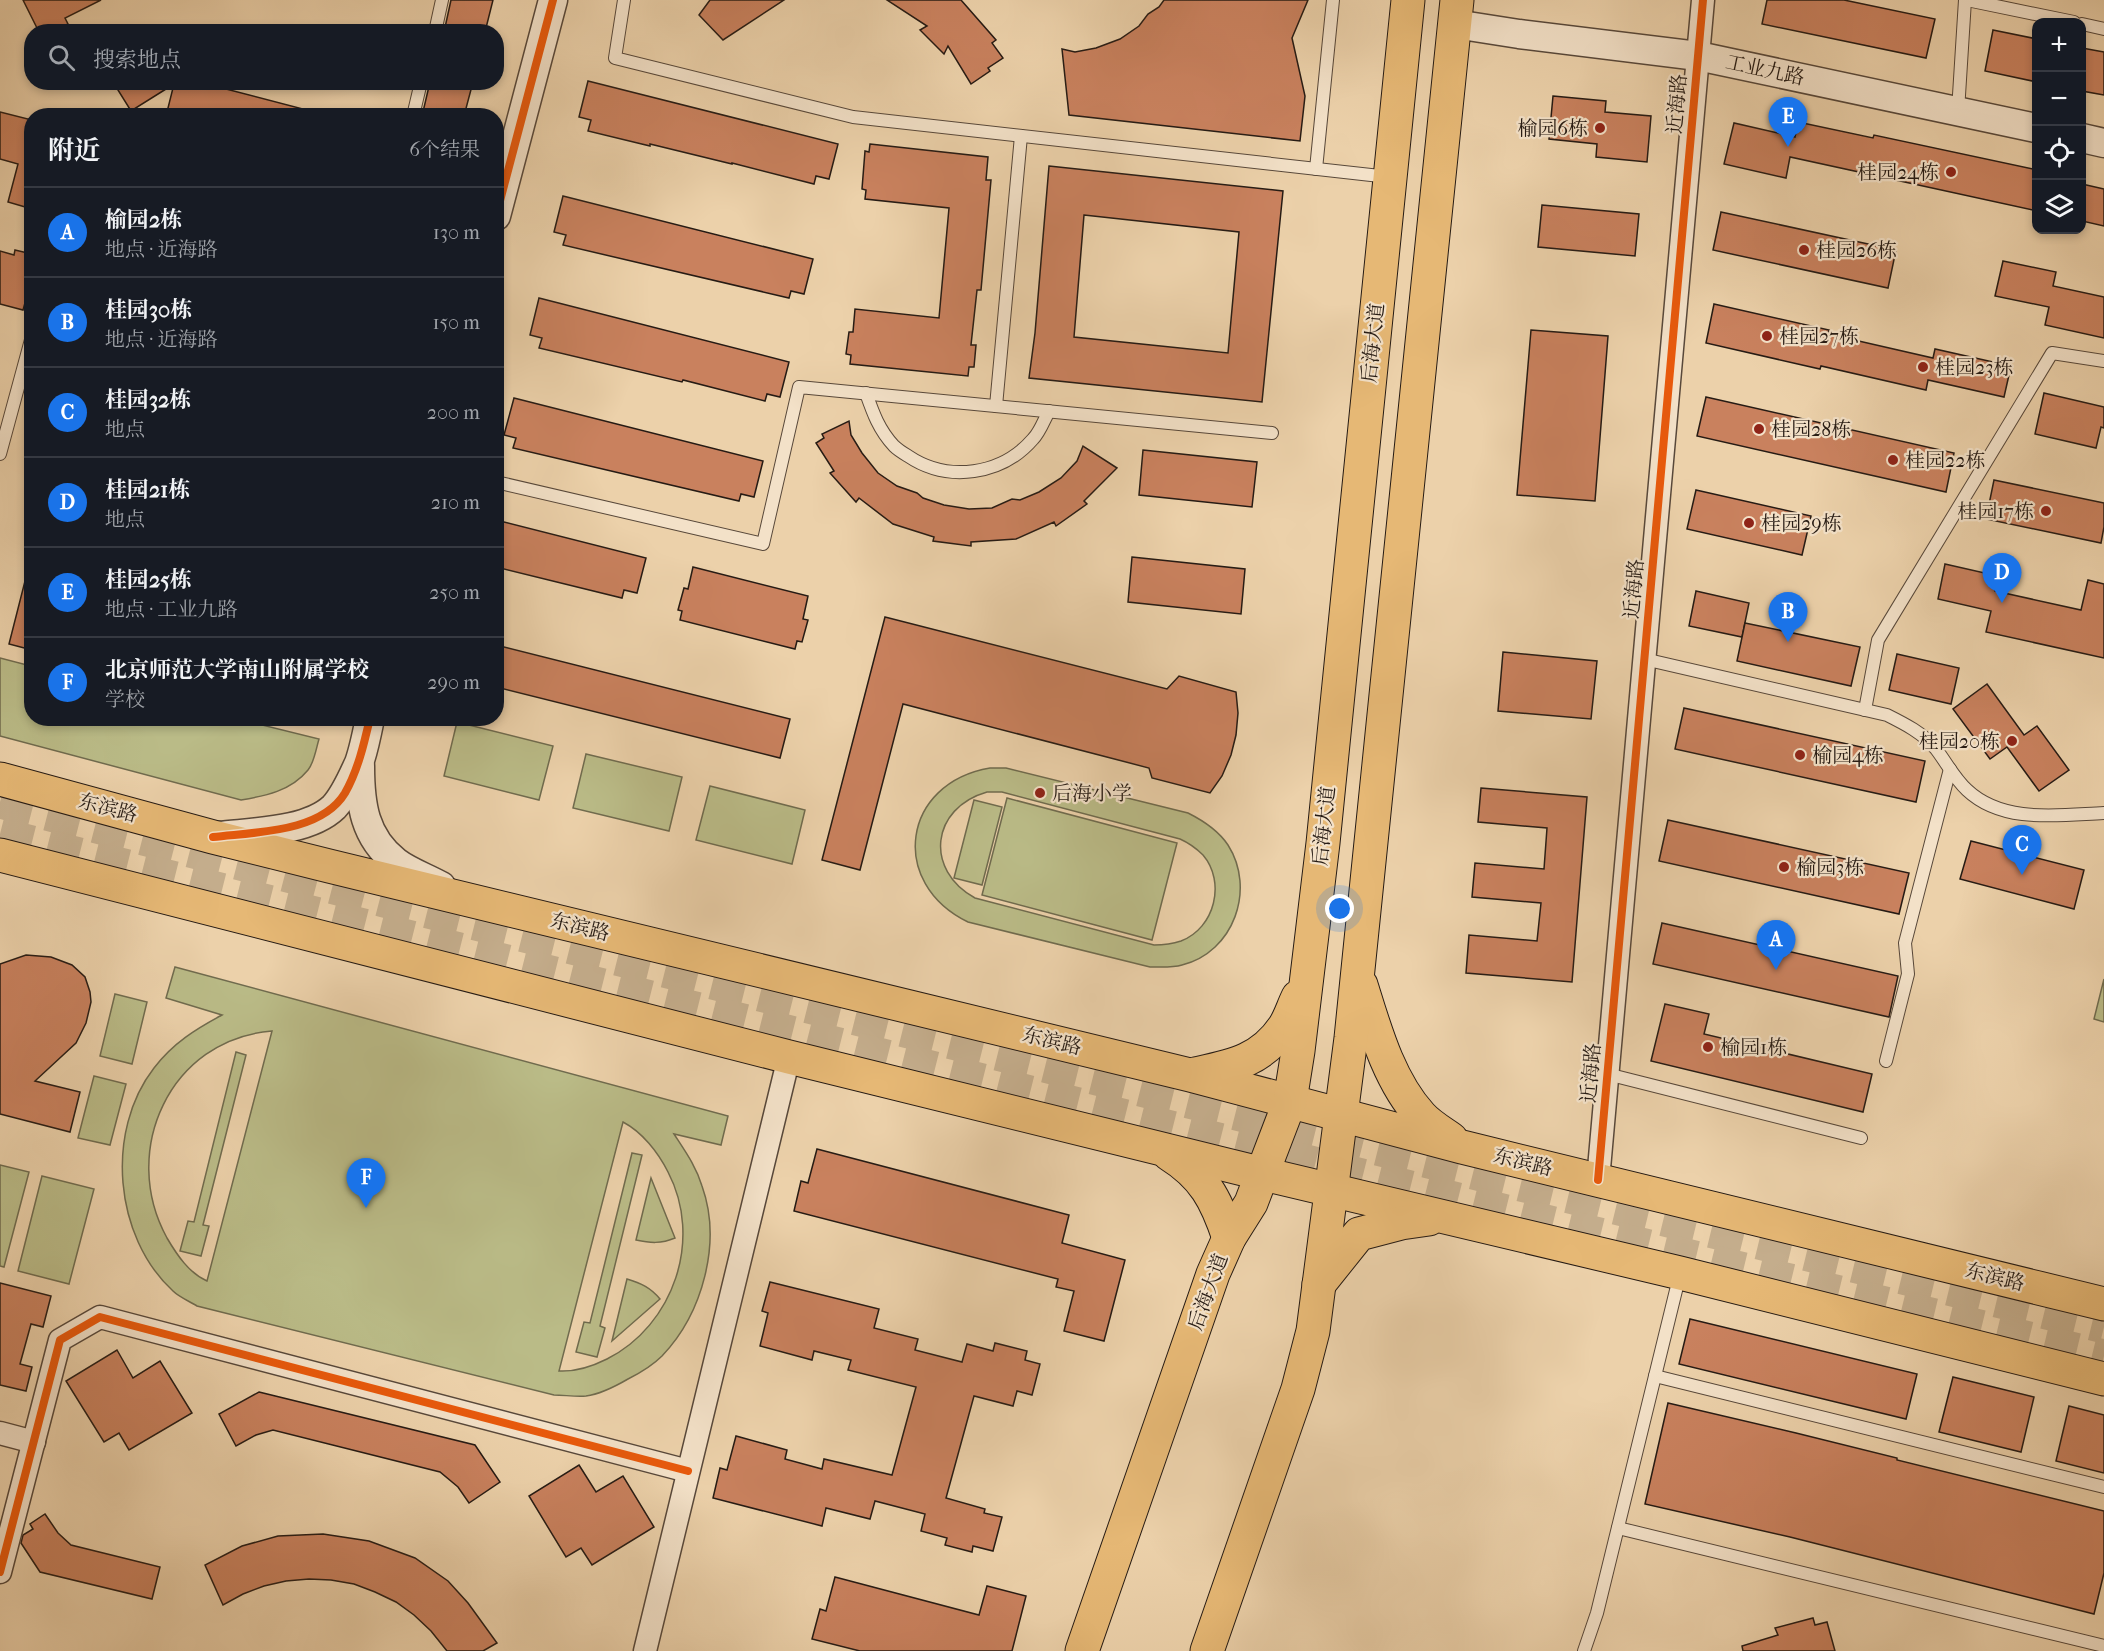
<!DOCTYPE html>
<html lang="zh">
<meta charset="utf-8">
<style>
:root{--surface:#171b24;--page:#242831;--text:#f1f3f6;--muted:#9ea1a6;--line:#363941;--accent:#1a73e8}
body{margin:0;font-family:"IM FELL French Canon","Noto Serif SC",serif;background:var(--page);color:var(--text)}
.controls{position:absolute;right:18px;top:18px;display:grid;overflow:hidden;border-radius:12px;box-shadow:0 3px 9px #0003}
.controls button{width:54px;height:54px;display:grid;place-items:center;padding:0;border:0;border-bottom:2px solid var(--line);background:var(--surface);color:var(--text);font:30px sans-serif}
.you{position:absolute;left:1340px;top:909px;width:21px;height:21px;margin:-15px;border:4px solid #fff;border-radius:50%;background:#1a73e8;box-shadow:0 0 0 9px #1a73e833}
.badge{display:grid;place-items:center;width:39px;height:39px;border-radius:50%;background:var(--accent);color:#fff;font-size:20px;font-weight:700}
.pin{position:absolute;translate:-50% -50px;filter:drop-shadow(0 2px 3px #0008)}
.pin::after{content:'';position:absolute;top:32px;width:21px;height:18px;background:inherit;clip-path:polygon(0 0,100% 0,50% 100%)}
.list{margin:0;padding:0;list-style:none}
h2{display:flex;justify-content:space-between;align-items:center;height:78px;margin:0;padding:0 24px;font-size:26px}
h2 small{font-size:20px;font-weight:400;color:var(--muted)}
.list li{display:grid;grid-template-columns:39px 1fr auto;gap:18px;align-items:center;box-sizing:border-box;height:90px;padding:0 24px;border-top:2px solid var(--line)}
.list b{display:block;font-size:22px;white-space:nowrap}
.list p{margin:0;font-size:20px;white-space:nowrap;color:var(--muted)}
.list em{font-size:20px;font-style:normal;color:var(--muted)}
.icon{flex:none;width:33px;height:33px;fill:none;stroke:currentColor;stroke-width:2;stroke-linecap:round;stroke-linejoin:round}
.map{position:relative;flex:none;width:2104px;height:1651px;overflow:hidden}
.search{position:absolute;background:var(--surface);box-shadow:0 3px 9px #0003;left:24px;top:24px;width:480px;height:66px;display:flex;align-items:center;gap:15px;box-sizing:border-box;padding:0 21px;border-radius:24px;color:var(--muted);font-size:22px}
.panel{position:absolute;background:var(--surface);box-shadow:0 3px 9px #0003;left:24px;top:108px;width:480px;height:618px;border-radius:24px}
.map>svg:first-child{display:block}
.green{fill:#babb87;stroke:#706b4e;stroke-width:1.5;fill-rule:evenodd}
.building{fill:#c9815e;stroke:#261b14;stroke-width:1.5;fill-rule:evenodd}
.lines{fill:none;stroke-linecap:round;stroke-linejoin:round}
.motorway-tunnel{stroke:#c4ad8c;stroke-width:33;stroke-dasharray:33 16;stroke-linecap:butt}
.service-casing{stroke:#58483a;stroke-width:14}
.minor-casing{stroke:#58483a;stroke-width:25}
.tertiary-casing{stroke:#58483a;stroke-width:31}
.primary-casing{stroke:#261b14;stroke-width:35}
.service{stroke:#f3e1c8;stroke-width:12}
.minor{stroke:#f3e1c8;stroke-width:22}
.tertiary{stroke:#f3e1c8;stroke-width:28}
.primary{stroke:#e6b875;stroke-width:33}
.cycleway-casing{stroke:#f3e1c8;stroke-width:11}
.cycleway{stroke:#e8590c;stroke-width:8}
.poi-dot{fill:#8f2418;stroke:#f3e1c8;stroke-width:2}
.labels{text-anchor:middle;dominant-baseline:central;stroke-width:4.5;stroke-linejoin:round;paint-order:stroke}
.street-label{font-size:20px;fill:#261b14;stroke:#f3e1c8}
.poi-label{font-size:20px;fill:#261b14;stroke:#f3e1c8;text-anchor:start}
</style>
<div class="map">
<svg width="2104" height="1651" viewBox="0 0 2104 1651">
<rect width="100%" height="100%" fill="#ecd1aa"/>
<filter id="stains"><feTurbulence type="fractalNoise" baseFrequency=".00333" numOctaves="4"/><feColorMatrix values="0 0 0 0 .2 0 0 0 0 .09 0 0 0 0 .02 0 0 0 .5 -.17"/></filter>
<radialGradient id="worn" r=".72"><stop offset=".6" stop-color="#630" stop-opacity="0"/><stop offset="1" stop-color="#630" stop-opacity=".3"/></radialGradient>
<g class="green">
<path d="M0,658L31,666L32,718L238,719L319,739C316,749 314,763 308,770C291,791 265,796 241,800L0,736Z"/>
<polygon points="457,722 553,746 539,800 444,776"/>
<polygon points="586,754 682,777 669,831 573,808"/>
<path d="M990,768H1006L1188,813C1204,821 1218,830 1228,845C1256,889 1234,952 1182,965C1172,968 1161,967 1150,967L968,922C888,883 902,783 990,768ZM987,792H1002L1180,839C1189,843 1196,848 1203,855C1226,882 1215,928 1181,941C1172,944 1163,945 1154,945L975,898C924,870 931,808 987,792Z"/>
<polygon points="710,786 805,810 792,864 696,840"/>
<polygon points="1007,798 1177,843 1152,940 982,895"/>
<polygon points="974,800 1002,807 982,885 954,878"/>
<path d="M175,967L728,1116L721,1145L674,1134C685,1151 696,1166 702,1186C722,1242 703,1313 662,1356C653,1365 640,1373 628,1379C616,1386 601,1394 586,1396C576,1397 564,1395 554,1395L197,1306C189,1301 179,1297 173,1291C114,1237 105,1131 154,1068C173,1043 196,1029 222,1015L166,998ZM272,1031L207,1281C189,1273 177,1255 167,1238C119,1151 170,1039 272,1031ZM623,1122C642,1132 658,1152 668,1172C703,1239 674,1325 607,1359C591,1367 576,1372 559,1371Z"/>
<polygon points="2104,979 2104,1022 2094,1019"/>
<polygon points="115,994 147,1002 132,1064 100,1056"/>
<polygon points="236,1052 246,1055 203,1225 209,1226 201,1256 180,1251 188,1221 194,1222"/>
<polygon points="94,1076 126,1084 110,1145 78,1138"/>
<polygon points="632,1153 642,1155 600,1326 605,1328 597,1357 576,1352 584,1322 590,1323"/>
<polygon points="0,1165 29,1172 4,1267 0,1266"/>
<polygon points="42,1176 94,1189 69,1284 18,1271"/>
<path d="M651,1178L675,1238C661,1244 650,1243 636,1240Z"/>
<path d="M627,1279C641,1283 651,1288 660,1299L612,1341Z"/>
</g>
<g class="building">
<polygon points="23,0 101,0 65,18 68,24 52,32 39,32"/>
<polygon points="451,0 493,0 485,32 444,32"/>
<polygon points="710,0 784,0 723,40 699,15"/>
<polygon points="887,0 961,0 996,40 992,43 1003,58 988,68 990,71 971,84 948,46 944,54 920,30 927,26"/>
<polygon points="1164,0 1308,0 1292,38 1305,96 1300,141 1069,115 1062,49 1075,52 1096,48 1120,39 1139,26 1148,14 1159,7"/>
<polygon points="1767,0 1844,0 1935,19 1926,58 1762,24"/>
<polygon points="1993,30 2037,39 2037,82 1985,71"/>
<polygon points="2082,48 2104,52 2104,95 2082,91"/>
<polygon points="588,81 838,144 829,179 816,176 814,184 732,163 732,164 650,144 650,146 588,131 591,120 579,117"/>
<polygon points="113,82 199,82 303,109 303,116 166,116 174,84 131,111"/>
<polygon points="430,82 473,82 464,116 422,116"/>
<polygon points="1553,96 1606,101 1605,112 1651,116 1647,162 1596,157 1597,144 1549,139"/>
<polygon points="0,112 32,120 32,209 8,202 18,164 0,159"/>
<polygon points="1798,122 1873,138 1874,135 2037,170 2037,211 1790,157 1786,178 1724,164 1734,123 1795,137"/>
<polygon points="870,144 988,157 986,180 991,180 981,290 977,290 971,345 976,345 974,367 969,367 968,376 850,364 851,355 846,354 849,332 853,332 855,309 939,318 949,208 865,199 866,190 862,189 865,151 869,152"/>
<path d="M1049,166L1283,191L1262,402L1029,378L1035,333ZM1084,215L1239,232L1228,353L1074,337Z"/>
<polygon points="2082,184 2104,189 2104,226 2082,221"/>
<polygon points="563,196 813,259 804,294 791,291 789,298 563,245 566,235 554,232"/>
<polygon points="1542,205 1639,214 1635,256 1538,247"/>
<polygon points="1721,212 1896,250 1888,288 1713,250"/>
<polygon points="15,250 32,254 32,278 23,310 0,304 0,251 14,255"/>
<polygon points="2003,261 2056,272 2053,286 2104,297 2104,338 2045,325 2049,307 1995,296"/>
<polygon points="539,298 789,362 780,397 767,394 765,401 683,380 682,382 539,348 542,338 530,335"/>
<polygon points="1714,304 1829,330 1828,334 1933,358 1935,349 2011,366 2004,397 1928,380 1926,390 1821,366 1820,369 1706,343"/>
<polygon points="1531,330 1608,336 1595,501 1517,495"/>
<polygon points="2044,393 2104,407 2104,428 2101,427 2096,448 2035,434"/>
<polygon points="1706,397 1954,453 1946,492 1697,436"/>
<polygon points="514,398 763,461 754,497 741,494 739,501 513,448 516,438 504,435"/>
<polygon points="849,421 851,435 862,453 878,473 897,486 917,493 923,498 944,505 969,509 992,508 1012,499 1020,500 1039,492 1061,478 1077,461 1083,446 1117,468 1084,501 1087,504 1056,526 1054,522 1016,539 971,542 971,546 933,541 934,537 893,524 859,498 856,502 830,473 834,471 816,443 824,438 822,434"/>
<polygon points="1143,450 1257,462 1252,507 1139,495"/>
<polygon points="1994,480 2104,503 2104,527 2101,543 1986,519"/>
<polygon points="1696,490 1811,516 1802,555 1687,529"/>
<polygon points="496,520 646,558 637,593 624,590 622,598 496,567"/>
<polygon points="1132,557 1245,569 1241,614 1128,602"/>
<polygon points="1945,564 1998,576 1995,591 2081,610 2088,580 2104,584 2104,658 1986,632 1991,611 1938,599"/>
<polygon points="693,567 808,596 803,619 808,620 802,642 797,641 795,649 680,620 682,611 678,610 684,588 688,589"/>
<polygon points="25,581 32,582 32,650 9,644"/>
<polygon points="1696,591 1749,603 1742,637 1689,626"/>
<polygon points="885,617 1167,689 1179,676 1236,692 1238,713 1236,735 1231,755 1222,776 1210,793 1152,778 1149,768 903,704 860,870 822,860"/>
<polygon points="1745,623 1860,647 1851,686 1737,661"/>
<polygon points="496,645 790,719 780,758 496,687"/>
<polygon points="1503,652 1597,661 1591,719 1498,711"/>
<polygon points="1897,654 1959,668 1951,704 1889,690"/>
<polygon points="1987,684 2024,735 2037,726 2069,770 2039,791 2007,747 1990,759 1953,709"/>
<polygon points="1684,708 1925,761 1916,802 1675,749"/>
<polygon points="1481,788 1587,797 1572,982 1466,973 1469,935 1537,941 1541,903 1472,897 1475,863 1544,869 1547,828 1478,822"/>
<polygon points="1668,820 1909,873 1899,914 1659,861"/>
<polygon points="1971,841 2084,870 2074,909 1960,879"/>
<polygon points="1662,923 1898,976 1889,1017 1653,964"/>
<polygon points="26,955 51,957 72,965 85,977 90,992 91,1002 86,1023 76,1043 35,1081 80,1092 70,1132 0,1114 0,964"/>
<polygon points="1665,1004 1709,1014 1704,1034 1872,1074 1863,1112 1651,1061"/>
<polygon points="817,1149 1069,1215 1062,1243 1125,1260 1104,1341 1064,1331 1074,1291 1056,1287 1058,1279 794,1211 801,1181 808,1183"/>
<polygon points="770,1282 879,1309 874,1328 918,1339 915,1350 962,1362 967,1344 993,1351 995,1343 1027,1351 1025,1360 1040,1364 1032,1395 1017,1391 1013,1406 974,1396 946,1498 985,1509 984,1513 1002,1517 993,1551 973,1546 972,1552 945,1545 947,1538 921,1531 925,1514 875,1501 870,1519 826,1508 822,1526 713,1498 720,1468 727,1470 736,1436 787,1450 785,1459 822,1469 824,1459 892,1475 916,1387 848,1370 851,1360 814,1351 812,1360 760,1346 768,1313 762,1311"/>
<polygon points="0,1283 51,1296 43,1327 31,1324 20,1364 32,1367 26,1391 0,1385"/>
<polygon points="1690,1319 1917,1374 1906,1419 1679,1364"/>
<polygon points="117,1350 133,1378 160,1361 192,1413 129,1450 119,1433 104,1442 66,1381"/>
<polygon points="1953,1377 2034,1397 2021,1452 1939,1432"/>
<polygon points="259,1392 475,1445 500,1482 469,1503 458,1487 440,1472 273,1430 256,1435 236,1446 219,1414"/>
<polygon points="1668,1403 1796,1433 1897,1458 1897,1460 2104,1511 2104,1573 2094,1614 1790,1537 1645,1504"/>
<polygon points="2069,1406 2104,1415 2104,1473 2056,1461"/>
<polygon points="579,1465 596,1492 623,1476 654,1527 592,1565 581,1548 566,1557 529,1496"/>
<polygon points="45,1514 58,1533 71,1545 160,1567 152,1599 40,1572 21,1543 23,1535 33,1529 30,1524"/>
<polygon points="323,1534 369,1541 415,1558 448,1581 468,1603 497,1643 483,1651 447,1651 431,1631 414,1615 396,1602 375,1592 354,1584 331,1580 309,1579 286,1581 264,1586 243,1594 223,1605 205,1565 242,1546 278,1536"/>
<polygon points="835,1577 979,1615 987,1586 1026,1596 1012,1651 860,1651 812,1639 820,1609 826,1611"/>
<polygon points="1813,1618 1815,1625 1827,1622 1835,1651 1743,1651 1742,1646 1778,1635 1775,1628"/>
</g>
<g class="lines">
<g class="motorway-tunnel">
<polyline points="0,802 384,901 1549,1192 2104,1327"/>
<polyline points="0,834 1550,1222 2104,1356"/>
</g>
<defs>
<g id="service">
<polyline points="624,0 615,58 853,117 1389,177"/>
<polyline points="1967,0 2074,22"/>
<polyline points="2082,24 2104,29"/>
<polyline points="435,32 442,0"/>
<polyline points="1958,111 1965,0"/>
<polyline points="413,116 421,82"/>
<polyline points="1316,169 1333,0"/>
<path d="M866,393C873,413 879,430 894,446C898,450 903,453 908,456C948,483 1002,475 1033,439C1040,432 1044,420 1049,411"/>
<polyline points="996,406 1021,136"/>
<polyline points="0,454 32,336"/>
<polyline points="496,482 763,544 799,387 1272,433"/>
<path d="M1644,659L1887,715C1905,724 1923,733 1936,749C1946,762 1954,778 1967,790C2003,824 2059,815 2104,813"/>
<polyline points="1865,710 1878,640 2052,353 2104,361"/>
<polyline points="1886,1061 1908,974 1905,943 1950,769"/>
<polyline points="1607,1074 1861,1138"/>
<polyline points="1655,1376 2104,1487"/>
<polyline points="1618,1528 2104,1646"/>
<polyline points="1584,1651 1597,1613 1680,1274"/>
</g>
<g id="minor">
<polyline points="1598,1180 1703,0"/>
<polyline points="0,1433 34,1442"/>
<polyline points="0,1572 60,1340 100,1317 688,1471"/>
<polyline points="645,1651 789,1057"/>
</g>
<g id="tertiary">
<polyline points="1455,24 1519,34 1698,56 2036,128"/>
<polyline points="2082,138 2104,143"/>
<polyline points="496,216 553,0"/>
<path d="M360,766C360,804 364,837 396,862C409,872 427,878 441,886"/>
<path d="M219,836C253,832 308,832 334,807C345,795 352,778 359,763C364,749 367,733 370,718"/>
</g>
<g id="primary">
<polyline points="0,779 213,837 329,866 1190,1075 1462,1147 2104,1304"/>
<polyline points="0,855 789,1057 1247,1170 1680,1273 2104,1379"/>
<path d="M1361,985C1375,1030 1389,1081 1421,1116C1429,1125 1441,1132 1451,1139"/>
<path d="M1195,1074C1232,1066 1261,1061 1284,1027C1290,1018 1293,1007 1298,997"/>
<path d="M1169,1154C1204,1176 1216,1199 1229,1238"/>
<polyline points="1319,1284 1359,1234 1401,1223 1429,1219"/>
<polyline points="1082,1651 1213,1274 1229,1238 1251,1203 1290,1101 1298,1051 1323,843 1408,0"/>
<polyline points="1207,1651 1298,1389 1313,1331 1351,1038 1457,0"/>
</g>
</defs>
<use href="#service" class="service-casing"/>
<use href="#minor" class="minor-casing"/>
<use href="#tertiary" class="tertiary-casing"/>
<use href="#primary" class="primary-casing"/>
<use href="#service" class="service"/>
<use href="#minor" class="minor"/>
<use href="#tertiary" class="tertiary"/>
<use href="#primary" class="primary"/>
<defs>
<g id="cycleway">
<polyline points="496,216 553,0"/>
<path d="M213,837C254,832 321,833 345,793C358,770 364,744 370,718"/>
<polyline points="1598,1180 1703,0"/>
<polyline points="0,1572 60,1340 100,1317 688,1471"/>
</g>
</defs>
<use href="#cycleway" class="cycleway-casing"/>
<use href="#cycleway" class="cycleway"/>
</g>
<g class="poi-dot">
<circle cx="1600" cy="128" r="6"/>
<circle cx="1951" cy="172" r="6"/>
<circle cx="1804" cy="250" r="6"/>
<circle cx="1767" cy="336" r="6"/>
<circle cx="1923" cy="367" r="6"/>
<circle cx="1759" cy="429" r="6"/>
<circle cx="1893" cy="460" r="6"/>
<circle cx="2046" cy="511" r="6"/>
<circle cx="1749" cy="523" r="6"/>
<circle cx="2012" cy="741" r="6"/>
<circle cx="1800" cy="755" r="6"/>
<circle cx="1040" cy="793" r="6"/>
<circle cx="1784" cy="867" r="6"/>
<circle cx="1708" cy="1047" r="6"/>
</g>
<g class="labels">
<g class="street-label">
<text transform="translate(1765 70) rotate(12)">工业九路</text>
<text transform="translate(1677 104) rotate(-85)">近海路</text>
<text transform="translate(1373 343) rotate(-84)">后海大道</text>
<text transform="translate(1634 589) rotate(-85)">近海路</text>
<text transform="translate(108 808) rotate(15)">东滨路</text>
<text transform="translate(1324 826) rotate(-84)">后海大道</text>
<text transform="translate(580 927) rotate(14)">东滨路</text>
<text transform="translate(1052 1041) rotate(14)">东滨路</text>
<text transform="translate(1591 1073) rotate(-85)">近海路</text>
<text transform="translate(1523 1162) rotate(14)">东滨路</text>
<text transform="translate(1995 1277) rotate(14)">东滨路</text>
<text transform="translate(1208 1292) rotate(-70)">后海大道</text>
</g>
<g class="poi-label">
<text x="1588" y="128" text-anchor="end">榆园6栋</text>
<text x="1939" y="172" text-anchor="end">桂园24栋</text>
<text x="1816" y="250">桂园26栋</text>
<text x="1779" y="336">桂园27栋</text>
<text x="1935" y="367">桂园23栋</text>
<text x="1771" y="429">桂园28栋</text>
<text x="1905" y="460">桂园22栋</text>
<text x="2034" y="511" text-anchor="end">桂园17栋</text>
<text x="1761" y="523">桂园29栋</text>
<text x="2000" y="741" text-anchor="end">桂园20栋</text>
<text x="1812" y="755">榆园4栋</text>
<text x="1052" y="793">后海小学</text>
<text x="1796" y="867">榆园3栋</text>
<text x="1720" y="1047">榆园1栋</text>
</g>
</g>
<rect width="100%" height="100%" filter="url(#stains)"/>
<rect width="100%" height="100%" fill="url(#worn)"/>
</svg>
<div class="controls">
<button>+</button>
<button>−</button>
<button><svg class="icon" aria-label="locate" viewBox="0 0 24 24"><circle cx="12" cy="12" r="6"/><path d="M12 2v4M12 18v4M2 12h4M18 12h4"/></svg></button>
<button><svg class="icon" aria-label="layers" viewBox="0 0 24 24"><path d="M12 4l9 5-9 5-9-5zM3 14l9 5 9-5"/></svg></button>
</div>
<div class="you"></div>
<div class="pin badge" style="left:1776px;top:970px">A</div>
<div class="pin badge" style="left:1788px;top:642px">B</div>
<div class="pin badge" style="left:2022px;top:875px">C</div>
<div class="pin badge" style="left:2002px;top:603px">D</div>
<div class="pin badge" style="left:1788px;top:147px">E</div>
<div class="pin badge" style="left:366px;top:1208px">F</div>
<div class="search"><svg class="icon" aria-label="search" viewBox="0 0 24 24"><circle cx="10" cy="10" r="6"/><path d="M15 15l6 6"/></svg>搜索地点</div>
<section class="panel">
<h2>附近<small>6个结果</small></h2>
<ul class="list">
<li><span class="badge">A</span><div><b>榆园2栋</b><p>地点 · 近海路</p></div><em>130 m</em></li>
<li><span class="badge">B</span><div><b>桂园30栋</b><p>地点 · 近海路</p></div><em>150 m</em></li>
<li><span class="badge">C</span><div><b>桂园32栋</b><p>地点</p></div><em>200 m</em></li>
<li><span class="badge">D</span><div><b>桂园21栋</b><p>地点</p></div><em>210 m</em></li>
<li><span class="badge">E</span><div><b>桂园25栋</b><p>地点 · 工业九路</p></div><em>250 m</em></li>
<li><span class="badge">F</span><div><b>北京师范大学南山附属学校</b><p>学校</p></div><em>290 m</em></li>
</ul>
</section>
</div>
